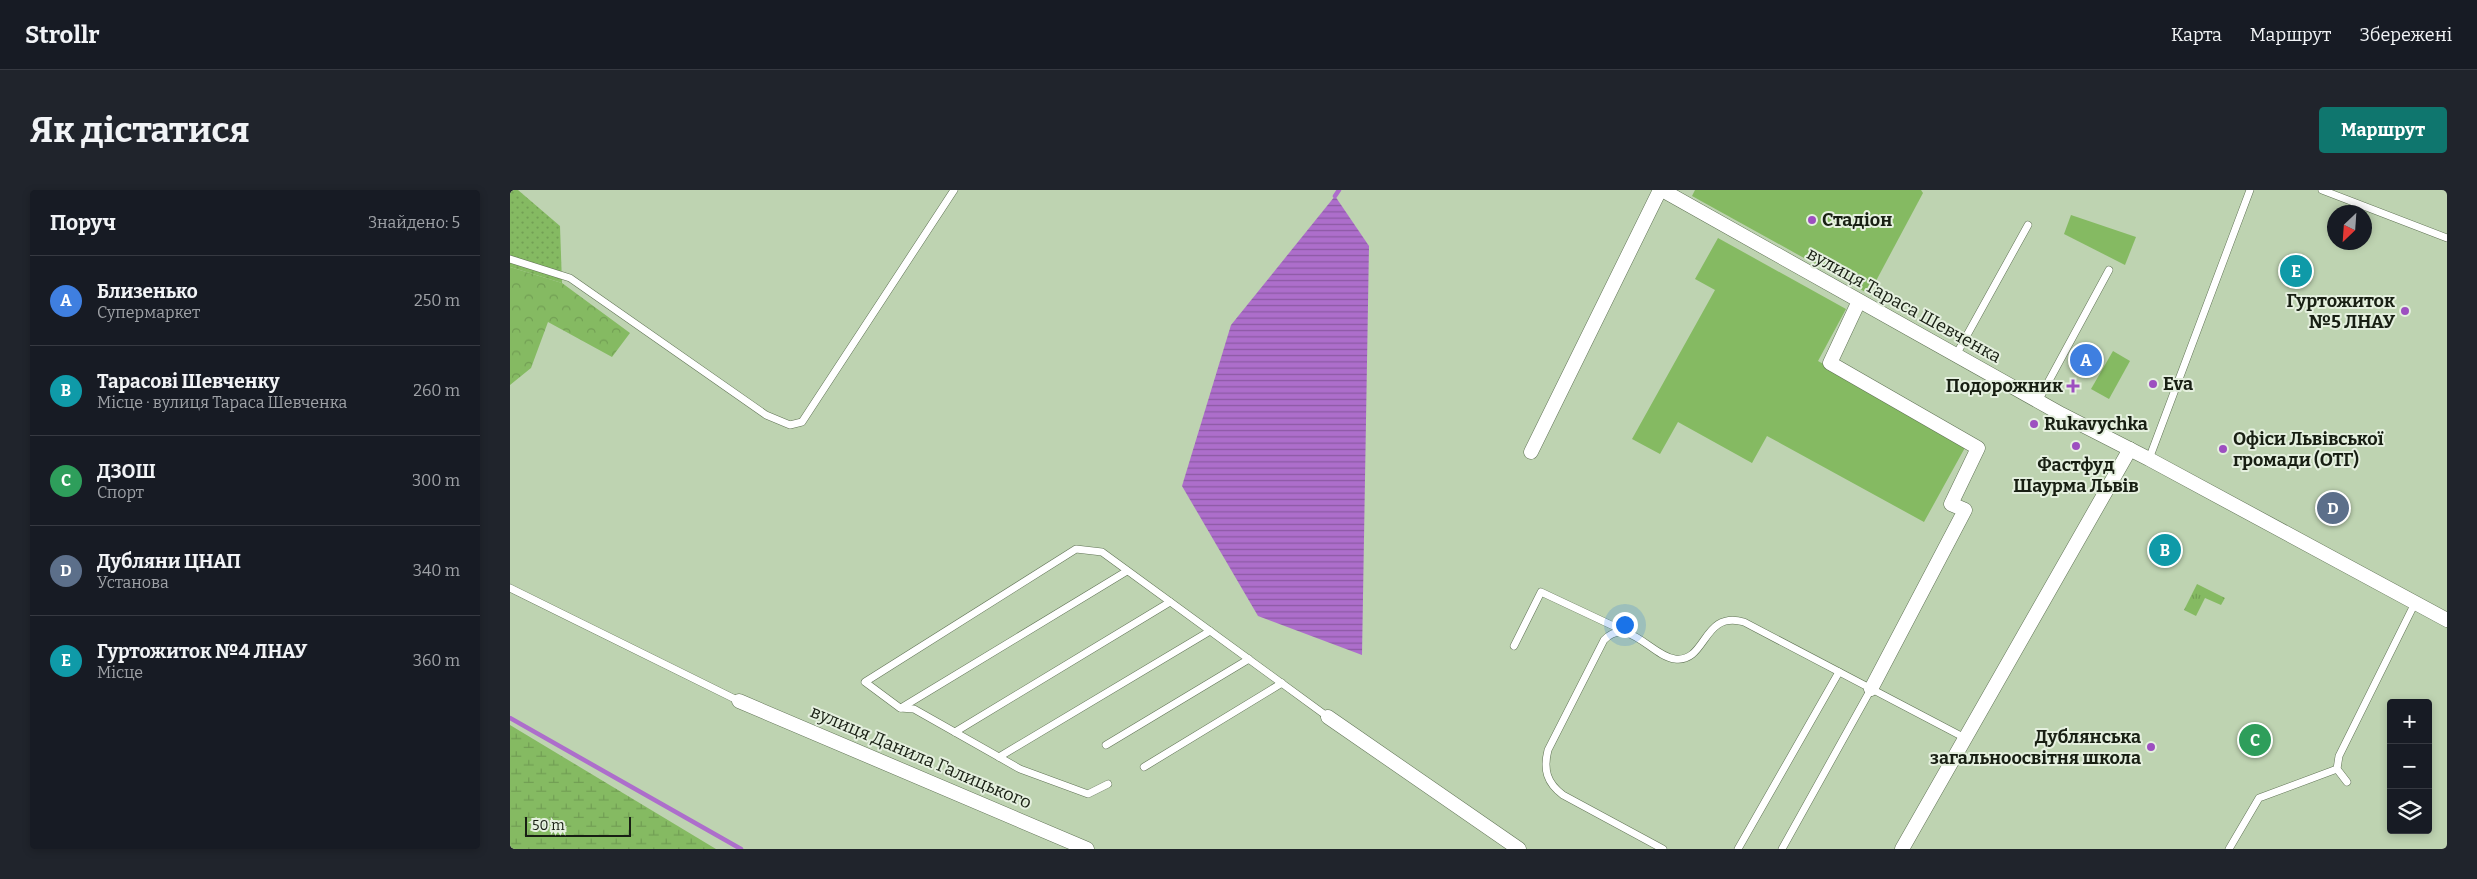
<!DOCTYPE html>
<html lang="uk">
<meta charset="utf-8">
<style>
:root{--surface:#171b24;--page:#20242c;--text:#f1f3f6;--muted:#9ea1a6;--line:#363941;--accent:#0f766e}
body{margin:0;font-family:Bitter,serif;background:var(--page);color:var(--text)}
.controls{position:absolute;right:15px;bottom:15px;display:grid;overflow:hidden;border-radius:5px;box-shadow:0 2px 8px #0003}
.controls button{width:45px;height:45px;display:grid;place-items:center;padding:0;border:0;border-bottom:1px solid var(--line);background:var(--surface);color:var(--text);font:25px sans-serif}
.compass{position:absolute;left:1817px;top:15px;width:45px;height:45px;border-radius:50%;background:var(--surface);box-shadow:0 2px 8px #0003;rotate:205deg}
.scale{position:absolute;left:15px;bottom:12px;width:106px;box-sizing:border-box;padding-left:5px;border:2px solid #181f13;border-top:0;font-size:14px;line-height:18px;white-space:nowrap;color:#181f13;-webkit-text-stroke:4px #e5f0df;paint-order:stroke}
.you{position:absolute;left:1114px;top:434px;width:18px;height:18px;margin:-12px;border:4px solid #fff;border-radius:50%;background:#1a73e8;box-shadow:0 0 0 8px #1a73e833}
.badge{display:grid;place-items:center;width:32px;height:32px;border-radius:50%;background:var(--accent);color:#fff;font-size:16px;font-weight:700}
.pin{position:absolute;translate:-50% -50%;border:2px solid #fff;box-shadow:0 1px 5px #0006}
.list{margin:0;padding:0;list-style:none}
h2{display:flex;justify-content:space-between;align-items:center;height:65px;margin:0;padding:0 20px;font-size:21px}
h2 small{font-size:16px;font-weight:400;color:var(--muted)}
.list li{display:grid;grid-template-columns:32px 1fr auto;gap:15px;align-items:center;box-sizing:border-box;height:90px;padding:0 20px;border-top:1px solid var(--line)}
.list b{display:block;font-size:19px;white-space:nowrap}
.list p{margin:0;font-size:16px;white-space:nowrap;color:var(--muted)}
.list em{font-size:16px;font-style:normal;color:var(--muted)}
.icon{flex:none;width:28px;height:28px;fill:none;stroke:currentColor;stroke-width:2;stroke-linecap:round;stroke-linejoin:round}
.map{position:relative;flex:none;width:1937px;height:659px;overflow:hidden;border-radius:5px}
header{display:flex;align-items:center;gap:30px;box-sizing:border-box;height:70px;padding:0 25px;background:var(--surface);border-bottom:1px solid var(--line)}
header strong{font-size:24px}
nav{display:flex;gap:28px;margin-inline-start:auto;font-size:18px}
.intro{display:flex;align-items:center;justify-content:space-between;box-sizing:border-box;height:120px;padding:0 30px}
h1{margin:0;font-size:35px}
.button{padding:12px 22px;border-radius:5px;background:var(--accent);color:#fff;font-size:18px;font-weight:700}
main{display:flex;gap:30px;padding:0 30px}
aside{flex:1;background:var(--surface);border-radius:5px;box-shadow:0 2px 8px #0003}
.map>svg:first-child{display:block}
.grass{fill:url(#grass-tufts)}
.forest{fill:url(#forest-crowns)}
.wetland{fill:url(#wetland-marsh)}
.park{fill:#85ba62}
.garden{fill:url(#garden-dots)}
.water{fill:url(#water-rules)}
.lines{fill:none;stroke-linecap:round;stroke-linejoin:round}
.stream{stroke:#ad6ecb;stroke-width:4.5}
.lane-casing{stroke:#607355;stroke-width:8}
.street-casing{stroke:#607355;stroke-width:15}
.lane{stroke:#fff;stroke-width:7}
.street{stroke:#fff;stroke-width:14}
.poi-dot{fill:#9d4fc0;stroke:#e5f0df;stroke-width:2}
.labels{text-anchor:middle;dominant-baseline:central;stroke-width:4;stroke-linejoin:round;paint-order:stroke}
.poi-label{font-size:18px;font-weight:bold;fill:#181f13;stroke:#e5f0df;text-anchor:start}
.street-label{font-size:18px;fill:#181f13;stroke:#e5f0df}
</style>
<header>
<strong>Strollr</strong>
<nav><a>Карта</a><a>Маршрут</a><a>Збережені</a></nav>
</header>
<div class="intro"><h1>Як дістатися</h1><a class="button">Маршрут</a></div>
<main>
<aside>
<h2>Поруч<small>Знайдено: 5</small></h2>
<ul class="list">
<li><span class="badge" style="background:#3f7fe0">A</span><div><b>Близенько</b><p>Супермаркет</p></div><em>250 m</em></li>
<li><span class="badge" style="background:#0f9aa8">B</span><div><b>Тарасові Шевченку</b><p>Місце · вулиця Тараса Шевченка</p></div><em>260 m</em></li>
<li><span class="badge" style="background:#2e9e5b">C</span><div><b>ДЗОШ</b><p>Спорт</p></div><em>300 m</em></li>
<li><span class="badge" style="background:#5c6f8a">D</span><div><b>Дубляни ЦНАП</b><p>Установа</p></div><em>340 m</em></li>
<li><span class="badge" style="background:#0f9aa8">E</span><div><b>Гуртожиток №4 ЛНАУ</b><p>Місце</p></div><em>360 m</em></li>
</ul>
</aside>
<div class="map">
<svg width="1937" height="659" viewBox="0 0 1937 659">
<defs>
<pattern id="grass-tufts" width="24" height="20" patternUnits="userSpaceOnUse" patternTransform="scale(1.25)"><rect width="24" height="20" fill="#85ba62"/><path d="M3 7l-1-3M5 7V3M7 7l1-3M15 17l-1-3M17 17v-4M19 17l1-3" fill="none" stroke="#729f54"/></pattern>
<pattern id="forest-crowns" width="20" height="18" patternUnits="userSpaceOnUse" patternTransform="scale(1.25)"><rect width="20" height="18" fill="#85ba62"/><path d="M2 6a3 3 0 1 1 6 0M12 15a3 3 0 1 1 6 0" fill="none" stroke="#729f54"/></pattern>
<pattern id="wetland-marsh" width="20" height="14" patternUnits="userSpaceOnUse" patternTransform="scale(1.25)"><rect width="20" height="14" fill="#85ba62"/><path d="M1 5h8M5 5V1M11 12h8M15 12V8" fill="none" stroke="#729f54"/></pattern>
<pattern id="garden-dots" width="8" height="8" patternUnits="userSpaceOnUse" patternTransform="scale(1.25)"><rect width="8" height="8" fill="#85ba62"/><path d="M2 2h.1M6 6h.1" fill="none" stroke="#729f54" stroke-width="1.8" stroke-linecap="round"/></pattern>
<pattern id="water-rules" width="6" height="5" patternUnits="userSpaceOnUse" patternTransform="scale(1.25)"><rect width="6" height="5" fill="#ad6ecb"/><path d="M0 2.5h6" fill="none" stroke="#8c5aa4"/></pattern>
</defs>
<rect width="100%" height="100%" fill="#bed3b1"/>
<polygon class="grass" points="1687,394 1715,408 1711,415 1695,408 1686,426 1674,420"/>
<polygon class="forest" points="0,77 52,93 120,143 102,167 38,132 21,178 0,195"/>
<polygon class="wetland" points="0,535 206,659 0,659"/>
<g class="park">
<polygon points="1185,0 1411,0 1413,3 1359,104 1182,6"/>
<polygon points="1561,25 1626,47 1615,75 1554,44"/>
<polygon points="1208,48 1336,119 1308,171 1457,254 1414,332 1257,246 1242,273 1168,232 1150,264 1122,249 1205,100 1185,89"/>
<polygon points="1603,161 1620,171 1599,209 1581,199"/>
</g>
<polygon class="garden" points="0,0 8,0 50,36 52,93 0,77"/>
<polygon class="water" points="825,6 859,56 852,465 748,426 672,296 721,135"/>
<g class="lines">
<g class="stream">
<polyline points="825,6 829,0"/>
<polyline points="0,528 231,659"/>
</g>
<defs>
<g id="lane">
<polyline points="1812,0 1937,48"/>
<polyline points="0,69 60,88 256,225 280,235 292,232 444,0"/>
<polyline points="1446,165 1518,35"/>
<polyline points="1528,211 1599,80"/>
<polyline points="1639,269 1740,0"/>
<polyline points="0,398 229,511"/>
<polyline points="1004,456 1031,402 1114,441"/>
<polyline points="391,518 617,381"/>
<polyline points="445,542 660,412"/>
<polyline points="596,555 739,469"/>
<polyline points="489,567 700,441"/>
<polyline points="634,577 772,493"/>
<polyline points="1837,592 1827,579 1829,566 1905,413"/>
<polyline points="598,594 578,604 510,579 404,519 390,518 355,492 566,359 592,362 818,527"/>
<path d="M1153,659L1053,605C1037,593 1033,580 1038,560L1094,450C1118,425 1141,466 1165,469C1197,473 1192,420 1234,432L1455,548"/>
<polyline points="1228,659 1329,482"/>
<polyline points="1272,659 1361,499"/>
<polyline points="1719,659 1749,608 1827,579"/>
</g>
<g id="street">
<polyline points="1152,0 1551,224 1639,269 1937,430"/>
<polyline points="1349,111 1320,173 1468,258 1441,314 1455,320 1361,499"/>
<polyline points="1021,262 1150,0"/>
<polyline points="229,511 577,659"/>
<polyline points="818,527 1009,659"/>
<polyline points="1392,659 1620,259"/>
</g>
</defs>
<use href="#lane" class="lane-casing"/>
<use href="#street" class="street-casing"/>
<use href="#lane" class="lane"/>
<use href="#street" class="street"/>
</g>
<g class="poi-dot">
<circle cx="1302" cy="30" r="5"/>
<circle cx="1895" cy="121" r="5"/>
<circle cx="1643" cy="194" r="5"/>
<path d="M1560.5 188.5h5v5h5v5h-5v5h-5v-5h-5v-5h5z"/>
<circle cx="1524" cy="234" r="5"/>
<circle cx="1566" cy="256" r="5"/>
<circle cx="1713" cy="259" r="5"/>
<circle cx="1641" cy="557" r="5"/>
</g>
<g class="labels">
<g class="poi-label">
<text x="1312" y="30">Стадіон</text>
<text x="1885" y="111" text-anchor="end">Гуртожиток<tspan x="1885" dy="21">№5 ЛНАУ</tspan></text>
<text x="1653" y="194">Eva</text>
<text x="1553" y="196" text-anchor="end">Подорожник</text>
<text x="1534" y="234">Rukavychka</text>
<text x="1723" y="249">Офіси Львівської<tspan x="1723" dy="21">громади (ОТГ)</tspan></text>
<text x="1566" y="275" text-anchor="middle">Фастфуд<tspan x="1566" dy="21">Шаурма Львів</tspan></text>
<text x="1631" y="547" text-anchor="end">Дублянська<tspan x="1631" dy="21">загальноосвітня школа</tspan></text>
</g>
<g class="street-label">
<text transform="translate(1394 115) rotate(29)">вулиця Тараса Шевченка</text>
<text transform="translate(411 567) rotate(23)">вулиця Данила Галицького</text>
</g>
</g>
</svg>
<div class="controls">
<button>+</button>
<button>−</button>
<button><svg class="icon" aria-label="layers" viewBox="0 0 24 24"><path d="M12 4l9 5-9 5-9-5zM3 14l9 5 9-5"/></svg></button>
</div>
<svg class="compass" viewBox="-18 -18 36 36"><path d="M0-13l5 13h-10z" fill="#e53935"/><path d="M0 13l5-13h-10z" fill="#9ea1a6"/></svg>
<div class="scale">50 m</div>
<div class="you"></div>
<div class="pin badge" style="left:1576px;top:170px;background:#3f7fe0">A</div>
<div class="pin badge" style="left:1655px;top:360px;background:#0f9aa8">B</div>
<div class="pin badge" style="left:1745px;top:550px;background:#2e9e5b">C</div>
<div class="pin badge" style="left:1823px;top:318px;background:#5c6f8a">D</div>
<div class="pin badge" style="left:1786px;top:81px;background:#0f9aa8">E</div>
</div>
</main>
